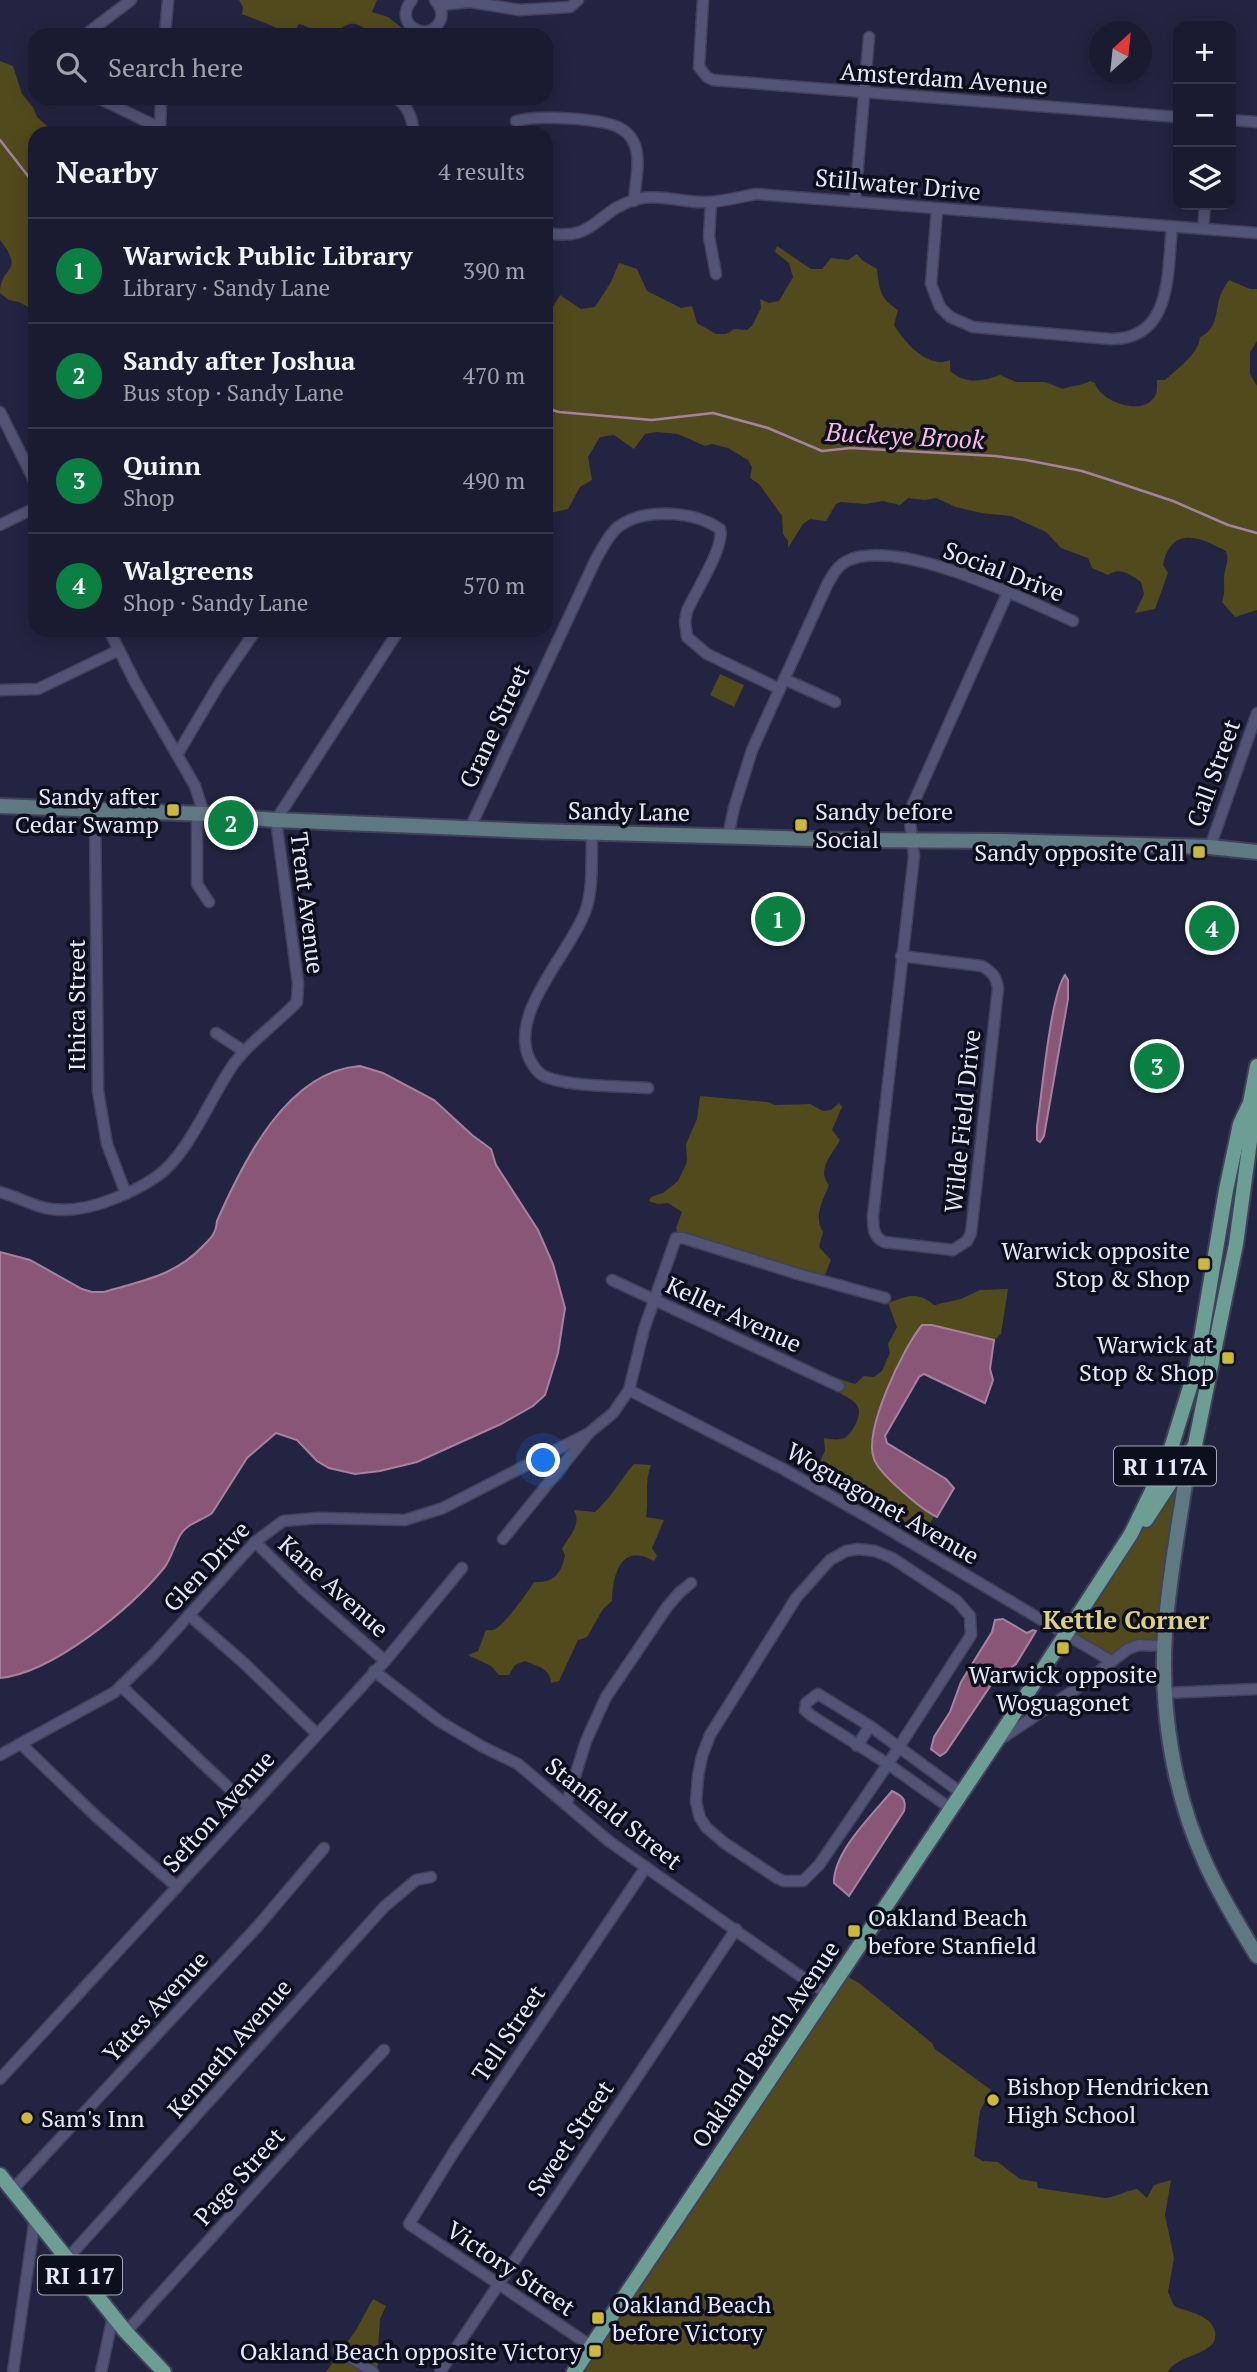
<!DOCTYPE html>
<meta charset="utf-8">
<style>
:root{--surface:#1a1b31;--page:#27283d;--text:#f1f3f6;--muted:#9fa1ab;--line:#38394d;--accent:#0b8043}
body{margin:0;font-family:"PT Serif",serif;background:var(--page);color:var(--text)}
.controls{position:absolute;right:21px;top:21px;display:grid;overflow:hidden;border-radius:14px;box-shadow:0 4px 18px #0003}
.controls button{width:63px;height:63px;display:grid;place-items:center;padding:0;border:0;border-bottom:2px solid var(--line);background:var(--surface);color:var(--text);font:35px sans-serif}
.compass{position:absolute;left:1089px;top:21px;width:63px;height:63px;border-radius:50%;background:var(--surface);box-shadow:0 4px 18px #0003;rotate:27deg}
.you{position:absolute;left:544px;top:1461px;width:24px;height:24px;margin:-18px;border:5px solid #fff;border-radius:50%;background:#1a73e8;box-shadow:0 0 0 10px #1a73e833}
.badge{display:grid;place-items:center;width:46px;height:46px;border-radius:50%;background:var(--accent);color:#fff;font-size:23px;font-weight:700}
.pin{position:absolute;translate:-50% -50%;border:4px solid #fff;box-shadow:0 2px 7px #0006}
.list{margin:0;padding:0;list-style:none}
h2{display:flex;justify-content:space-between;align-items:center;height:91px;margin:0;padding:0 28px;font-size:30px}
h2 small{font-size:23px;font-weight:400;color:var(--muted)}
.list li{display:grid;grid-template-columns:46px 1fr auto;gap:21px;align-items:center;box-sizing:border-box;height:105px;padding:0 28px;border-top:2px solid var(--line)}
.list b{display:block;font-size:26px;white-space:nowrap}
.list p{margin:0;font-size:23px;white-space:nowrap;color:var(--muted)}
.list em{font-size:23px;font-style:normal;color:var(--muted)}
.icon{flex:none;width:38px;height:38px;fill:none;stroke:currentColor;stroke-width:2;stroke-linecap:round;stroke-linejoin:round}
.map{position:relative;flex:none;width:1257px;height:2372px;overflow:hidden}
.search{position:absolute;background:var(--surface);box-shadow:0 4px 18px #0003;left:28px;top:28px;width:525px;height:77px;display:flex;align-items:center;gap:18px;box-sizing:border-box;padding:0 24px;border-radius:21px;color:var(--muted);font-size:26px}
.panel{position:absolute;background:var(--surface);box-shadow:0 4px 18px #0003;left:28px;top:126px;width:525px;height:511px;border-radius:21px}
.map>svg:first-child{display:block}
.green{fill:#514a1c}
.water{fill:#8a5678;stroke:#a682a0;stroke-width:2}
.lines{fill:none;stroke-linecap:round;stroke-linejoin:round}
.stream{stroke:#a682a0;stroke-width:2.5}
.street-casing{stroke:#41415a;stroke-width:13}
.secondary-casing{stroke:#41415a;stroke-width:18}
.primary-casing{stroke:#41415a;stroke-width:18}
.street{stroke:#515474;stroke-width:10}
.secondary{stroke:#5f7983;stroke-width:14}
.primary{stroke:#6d9e93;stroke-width:14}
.poi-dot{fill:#ccb939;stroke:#0e0f1c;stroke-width:2.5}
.labels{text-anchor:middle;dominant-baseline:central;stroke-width:7;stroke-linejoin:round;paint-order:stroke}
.shield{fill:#0e0f1c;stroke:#a5a7b9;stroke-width:2}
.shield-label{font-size:23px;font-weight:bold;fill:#e6e8fc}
.street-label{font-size:24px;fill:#e6e8fc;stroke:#0e0f1c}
.poi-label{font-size:24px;fill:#e6e8fc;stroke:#0e0f1c;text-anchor:end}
.water-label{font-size:26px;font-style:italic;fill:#fbbae3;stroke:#0e0f1c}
.neighbourhood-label{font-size:26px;font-weight:bold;fill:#dcd082;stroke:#0e0f1c}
</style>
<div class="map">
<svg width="1257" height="2372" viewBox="0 0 1257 2372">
<rect width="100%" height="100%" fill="#232441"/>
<g class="green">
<path d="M239,0H377L372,12L388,17L402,28V35C395,35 384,37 378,35C359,29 356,14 336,33L323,31L314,34L308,27L299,24L292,35H280L277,28L242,14L243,7Z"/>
<path d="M0,61L13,66L22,94L33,107L37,117L55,133H35V311L19,302L9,300L0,293C0,265 26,273 0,240Z"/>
<path d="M777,246L811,269H822L831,258L848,260L857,254L862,260L877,269C879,288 880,299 898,310L894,325C904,342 929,370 950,360V371C965,384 982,382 1000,375L1016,382H1045L1063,389C1073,385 1081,386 1090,381L1095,383C1100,401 1137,414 1151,401C1158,395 1157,388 1157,380H1165C1178,368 1198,355 1200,337C1218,329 1215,312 1220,296C1222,290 1226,285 1229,280L1250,289H1257V341L1250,352V374L1257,386V610L1235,617L1222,602C1225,593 1224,588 1224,579C1224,568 1230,562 1226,551C1199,536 1171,526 1163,565L1168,573L1155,609L1135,613L1144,594L1141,582C1131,575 1120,566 1108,575L1092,568L1088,558L1061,548L1046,532L1011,516L981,513L956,507L936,498L925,500L908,498L900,505L883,501L866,504L841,502L836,504L826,521L810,519L803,524L788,548V541L783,534L782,516L759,484L750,478L752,467L748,460L728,448L712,444L705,446L678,434L657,432L645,434L634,449L614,435L600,437L588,457L592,480L580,487L568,509L546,514V314L550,312L560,295L581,309L595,307L611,282L619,263L637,269L647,291L681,308L692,306L697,323L716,334H726L734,329L747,330L752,326L761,308L760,299L769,303L779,301L793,277L789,263L775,252Z"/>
<polygon points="720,674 744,685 734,707 710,695"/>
<path d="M700,1096L768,1102L775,1105L810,1104L823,1111L831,1110L839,1103L842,1107L832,1130L840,1140C832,1155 816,1170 829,1185C823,1201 813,1216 823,1232L819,1247L831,1260L823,1280L679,1236L676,1228L682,1212L668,1203L658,1204L649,1201L651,1197L663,1193L678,1181L687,1162L686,1144L697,1119Z"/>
<path d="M1008,1289L1001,1334L994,1340L932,1325L874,1460L879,1468L934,1516L922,1539L813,1476L825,1451L824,1438C831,1439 839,1441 846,1437C853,1432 862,1415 858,1407C855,1400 846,1397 840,1393L839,1386L822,1379L833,1377L855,1384L864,1376L874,1377L882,1371L890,1353L888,1344L897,1327L888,1303C908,1296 917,1291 934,1305L961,1299L980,1290Z"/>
<polygon points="1187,1439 1162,1641 1141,1643 1115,1658 1069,1631 1139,1523"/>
<path d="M634,1464L651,1465C644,1482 649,1499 646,1517L664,1520L652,1548L657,1556L654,1561C621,1543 613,1573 612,1601L603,1609L587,1637L578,1640L559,1681L551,1683C551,1668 536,1666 525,1661L515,1665L509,1675H499L491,1666L468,1655L478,1651L486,1630C490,1630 494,1631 497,1628C507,1621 527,1593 534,1582C553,1583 561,1575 565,1555L562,1549C569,1536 582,1525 574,1510L595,1512C611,1498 620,1480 634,1464Z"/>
<path d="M841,1973L859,1983L932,2043L935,2049L991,2090L980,2111L974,2156L983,2161L998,2162L1020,2179L1037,2182L1038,2188L1105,2198C1116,2197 1125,2191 1137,2189L1147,2198L1154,2185L1171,2180L1165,2215L1174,2258L1168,2292L1174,2306C1188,2312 1212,2315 1215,2332C1220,2355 1176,2354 1168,2372H574Z"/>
<polygon points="373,2299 386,2306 380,2319 378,2349 382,2355 375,2372 326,2372 356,2330"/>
</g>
<g class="water">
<path d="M1065,975L1068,980V999L1044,1136L1040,1142L1037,1140V1126C1042,1095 1050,996 1065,975Z"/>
<path d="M360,1066L383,1073L434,1100L472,1135L491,1149L496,1165L538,1230L553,1264L565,1308L558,1353L545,1395L533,1406L501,1424L417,1462L380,1471L355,1474L329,1468L317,1461L297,1440L276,1433L247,1458L212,1513C204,1519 196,1521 189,1526C175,1535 174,1556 164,1568C131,1608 53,1673 0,1678V1252L30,1260L82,1289L92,1292H104C144,1280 175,1276 204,1245C212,1237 216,1233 217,1221C243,1162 287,1071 360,1066Z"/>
<path d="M922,1325H932L994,1340L990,1369L993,1380L985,1403L924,1374L919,1377L885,1436L887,1443L946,1479L954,1488L937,1517C922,1510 879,1474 874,1459C863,1431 903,1348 922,1325Z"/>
<polygon points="1003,1619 1027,1633 1033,1630 1036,1631 1016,1664 995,1679 946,1752 940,1756 931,1749 934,1737 950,1712 961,1682 992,1632 995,1620"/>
<path d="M892,1791C902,1796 907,1799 904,1811L849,1896L834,1883C833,1852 873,1814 892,1791Z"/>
</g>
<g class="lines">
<g class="stream">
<polyline points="0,140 35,185"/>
<polyline points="546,408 559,412 652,420 713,413 768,428 822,451 851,448 995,456 1026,460 1082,471 1116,482 1173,501 1228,525 1257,533"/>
</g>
<defs>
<g id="street">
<path d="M412,0C391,24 429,45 440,21C444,13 440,6 435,0"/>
<polyline points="703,0 699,67 707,77 713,80 1178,117"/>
<polyline points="439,5 470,2 520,10 570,7 578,0"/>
<polyline points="85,35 131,0"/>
<polyline points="165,35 168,0"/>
<polyline points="98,98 160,128"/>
<path d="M396,98C409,107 412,118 414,133"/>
<polyline points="1231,120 1257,122"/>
<path d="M516,121C538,115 597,118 618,127C624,130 630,135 633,141C642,157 635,183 634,201"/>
<polyline points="160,132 161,98"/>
<polyline points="855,201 869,37"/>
<polyline points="711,202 709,237 716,274"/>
<path d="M937,209L931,284L940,307L950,317L973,327L1110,339C1173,340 1167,272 1172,227"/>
<polyline points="1203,229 1205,205"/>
<path d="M546,233C598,242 596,209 638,199C658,194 682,202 702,202C720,203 738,197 756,194L1257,233"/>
<polyline points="0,412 35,482"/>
<polyline points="0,525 35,508"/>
<polyline points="109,630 135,682 195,786 204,814"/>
<polyline points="784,679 835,702"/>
<polyline points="0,690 38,689 119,650"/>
<polyline points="177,755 219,684 256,630"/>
<polyline points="95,811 98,1091 107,1144 126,1194"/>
<polyline points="197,814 197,884 209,902"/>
<path d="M470,828L596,559C602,549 609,534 618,527C644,507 694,511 720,529C725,547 695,592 687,611L685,621L687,637L707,654L780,689"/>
<path d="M592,832C591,857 594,889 585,912C570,953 509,1012 529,1058C532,1064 536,1071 542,1075C563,1087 622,1086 648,1088"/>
<path d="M728,836L734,808L752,750L827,585C832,576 837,566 847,561C897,536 1024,599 1073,621"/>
<polyline points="1210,847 1257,713"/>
<path d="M901,956L982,966C992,972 996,976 998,988L971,1233L967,1241L953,1250L884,1242C873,1237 873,1227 873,1216L914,856L909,813L1008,592"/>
<polyline points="216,1033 244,1051"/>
<path d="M0,1192C17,1196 33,1207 51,1209C73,1212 93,1207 113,1199C129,1193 143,1186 156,1177C189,1155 211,1095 235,1062C253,1039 277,1023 297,1002L298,983L276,820L399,630"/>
<polyline points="612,1280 839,1386"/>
<polyline points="629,1390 783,1469 873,1520 1111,1661"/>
<polyline points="503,1539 589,1433 613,1413 629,1390 644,1329 676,1238 683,1238 798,1274 885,1298"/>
<polyline points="255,1542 303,1589 385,1661"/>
<polygon points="858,1549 875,1551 892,1558 957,1601 970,1616 971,1635 888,1764 819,1865 803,1881 784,1881 777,1878 723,1842 706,1827 700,1818 696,1802 698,1776 702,1756 710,1735 796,1598 830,1560 846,1551"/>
<polyline points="189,1615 245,1664 317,1734"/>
<polyline points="374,1671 439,1721 483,1747 518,1764 610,1842 799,1975 827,1993"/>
<polyline points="121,1686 250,1808"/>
<polyline points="1165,1693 1257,1689"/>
<polyline points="999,1740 1076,1689 1128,1649 1139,1645 1165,1646"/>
<polyline points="21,1744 100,1820 177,1887"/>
<polyline points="857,1746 870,1726"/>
<polyline points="0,1755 115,1692 154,1654 255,1542 283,1521 318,1518 405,1520 443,1508 589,1433"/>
<polyline points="566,1805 586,1741 606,1697 667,1607 679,1593 691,1583"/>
<polyline points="950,1808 888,1764 812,1716 805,1710 806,1703 818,1694 870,1726 960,1792"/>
<polyline points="0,2079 385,1661 462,1568"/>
<polyline points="13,2189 257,1927 324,1848"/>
<polyline points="67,2259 384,1907 416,1880 431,1877"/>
<polyline points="126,2332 294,2146 384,2050"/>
<polyline points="591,2346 409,2224 455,2150 646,1867"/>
<polyline points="339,2350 373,2372"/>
<polyline points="13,2372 35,2218"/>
<polyline points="101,2372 113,2316"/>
<polyline points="440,2372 736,1929"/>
</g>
<g id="secondary">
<polyline points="0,806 204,814 276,820 534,831 849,840 1002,841 1210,847 1257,852"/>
<path d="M1189,1457C1181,1515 1169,1574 1165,1632C1160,1709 1173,1792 1205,1862C1219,1894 1239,1926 1257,1956"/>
</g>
<g id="primary">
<polyline points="1194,1380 1226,1190 1240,1124 1249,1105"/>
<polyline points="1146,1520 1195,1445 1236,1244 1250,1141 1250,1103 1257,1066"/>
<polyline points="0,2175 126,2332 164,2372"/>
<polyline points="574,2372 995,1743 1131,1534 1168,1458 1195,1371"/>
</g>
</defs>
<use href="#street" class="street-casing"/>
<use href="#secondary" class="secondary-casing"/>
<use href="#primary" class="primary-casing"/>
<use href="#street" class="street"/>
<use href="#secondary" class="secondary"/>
<use href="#primary" class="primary"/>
</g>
<g class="poi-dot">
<rect x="166" y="803" width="14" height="14" rx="3.5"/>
<rect x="794" y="818" width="14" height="14" rx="3.5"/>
<rect x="1192" y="845" width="14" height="14" rx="3.5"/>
<rect x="1197" y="1257" width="14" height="14" rx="3.5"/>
<rect x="1221" y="1351" width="14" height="14" rx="3.5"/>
<rect x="1056" y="1641" width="14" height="14" rx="3.5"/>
<rect x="847" y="1924" width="14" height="14" rx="3.5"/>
<circle cx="993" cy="2100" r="7"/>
<circle cx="27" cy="2118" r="7"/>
<rect x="591" y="2311" width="14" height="14" rx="3.5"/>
<rect x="588" y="2344" width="14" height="14" rx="3.5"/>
</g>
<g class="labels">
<g class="shield">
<rect x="1114" y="1446.5" width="102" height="39" rx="5"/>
<rect x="38" y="2255.5" width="84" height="39" rx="5"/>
</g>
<g class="shield-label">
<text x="1165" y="1466">RI 117A</text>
<text x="80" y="2275">RI 117</text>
</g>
<g class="street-label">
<text transform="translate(944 78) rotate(4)">Amsterdam Avenue</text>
<text transform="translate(898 184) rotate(5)">Stillwater Drive</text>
<text transform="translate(1004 571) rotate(21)">Social Drive</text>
<text transform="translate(494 726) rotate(-65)">Crane Street</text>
<text transform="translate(1213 773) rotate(-70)">Call Street</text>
<text transform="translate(629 811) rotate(1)">Sandy Lane</text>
<text transform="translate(308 903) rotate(83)">Trent Avenue</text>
<text transform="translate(76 1005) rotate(-90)">Ithica Street</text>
<text transform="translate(962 1121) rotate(-84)">Wilde Field Drive</text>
<text transform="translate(734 1314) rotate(25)">Keller Avenue</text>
<text transform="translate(883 1503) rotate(30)">Woguagonet Avenue</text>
<text transform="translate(206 1566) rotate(-47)">Glen Drive</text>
<text transform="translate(334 1586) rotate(42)">Kane Avenue</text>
<text transform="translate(218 1811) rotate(-48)">Sefton Avenue</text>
<text transform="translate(614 1813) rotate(38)">Stanfield Street</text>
<text transform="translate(155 2006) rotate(-47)">Yates Avenue</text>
<text transform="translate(508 2033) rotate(-56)">Tell Street</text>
<text transform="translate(765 2044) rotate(-56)">Oakland Beach Avenue</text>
<text transform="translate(229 2048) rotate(-49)">Kenneth Avenue</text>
<text transform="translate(570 2138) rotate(-56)">Sweet Street</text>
<text transform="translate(239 2176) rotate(-48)">Page Street</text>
<text transform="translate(511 2268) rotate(34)">Victory Street</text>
</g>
<g class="poi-label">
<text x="159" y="796">Sandy after<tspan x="159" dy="28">Cedar Swamp</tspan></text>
<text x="815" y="811" text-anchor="start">Sandy before<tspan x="815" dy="28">Social</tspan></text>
<text x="1185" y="852">Sandy opposite Call</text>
<text x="1190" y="1250">Warwick opposite<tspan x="1190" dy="28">Stop &amp; Shop</tspan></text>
<text x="1214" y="1344">Warwick at<tspan x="1214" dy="28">Stop &amp; Shop</tspan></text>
<text x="1063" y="1674" text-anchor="middle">Warwick opposite<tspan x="1063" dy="28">Woguagonet</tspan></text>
<text x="868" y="1917" text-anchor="start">Oakland Beach<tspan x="868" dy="28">before Stanfield</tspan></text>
<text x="1007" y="2086" text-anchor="start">Bishop Hendricken<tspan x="1007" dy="28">High School</tspan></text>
<text x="41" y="2118" text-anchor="start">Sam's Inn</text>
<text x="612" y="2304" text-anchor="start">Oakland Beach<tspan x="612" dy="28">before Victory</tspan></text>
<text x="581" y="2351">Oakland Beach opposite Victory</text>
</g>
<g class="water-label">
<text transform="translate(905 435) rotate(3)">Buckeye Brook</text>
</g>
<g class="neighbourhood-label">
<text x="1126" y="1619">Kettle Corner</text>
</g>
</g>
</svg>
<div class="controls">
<button>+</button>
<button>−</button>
<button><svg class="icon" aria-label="layers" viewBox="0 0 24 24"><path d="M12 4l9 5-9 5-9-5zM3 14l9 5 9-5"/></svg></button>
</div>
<svg class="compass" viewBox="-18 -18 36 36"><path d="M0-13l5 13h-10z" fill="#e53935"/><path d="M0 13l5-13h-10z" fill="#9fa1ab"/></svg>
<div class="you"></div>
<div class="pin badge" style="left:778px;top:919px">1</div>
<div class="pin badge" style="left:231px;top:823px">2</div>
<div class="pin badge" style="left:1157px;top:1066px">3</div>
<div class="pin badge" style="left:1212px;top:928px">4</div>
<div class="search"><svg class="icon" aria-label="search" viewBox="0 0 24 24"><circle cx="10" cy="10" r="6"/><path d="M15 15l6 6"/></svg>Search here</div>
<section class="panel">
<h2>Nearby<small>4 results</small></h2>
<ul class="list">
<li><span class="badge">1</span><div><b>Warwick Public Library</b><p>Library · Sandy Lane</p></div><em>390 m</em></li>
<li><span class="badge">2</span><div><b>Sandy after Joshua</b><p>Bus stop · Sandy Lane</p></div><em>470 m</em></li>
<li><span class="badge">3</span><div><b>Quinn</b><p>Shop</p></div><em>490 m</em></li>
<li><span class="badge">4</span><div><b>Walgreens</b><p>Shop · Sandy Lane</p></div><em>570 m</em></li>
</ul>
</section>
</div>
